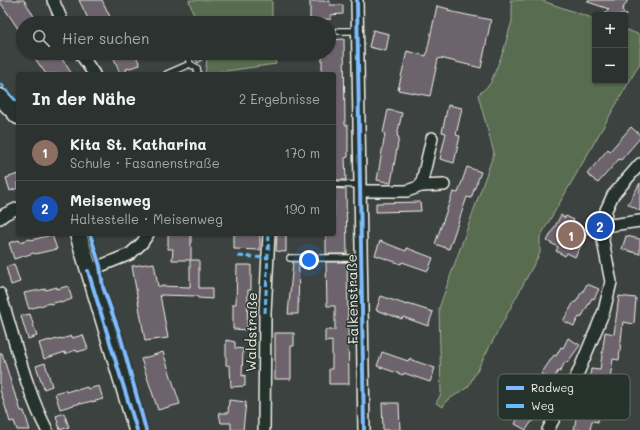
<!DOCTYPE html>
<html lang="de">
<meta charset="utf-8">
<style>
:root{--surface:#2c3230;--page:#383e3c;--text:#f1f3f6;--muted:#a6aaab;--line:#484d4c;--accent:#ffd166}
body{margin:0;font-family:Mali,sans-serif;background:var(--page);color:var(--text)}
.controls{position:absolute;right:12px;top:12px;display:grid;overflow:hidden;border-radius:4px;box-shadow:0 1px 3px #0004}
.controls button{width:36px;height:36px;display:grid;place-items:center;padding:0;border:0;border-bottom:1px solid var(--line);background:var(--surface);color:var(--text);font:20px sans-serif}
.you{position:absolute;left:309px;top:260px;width:14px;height:14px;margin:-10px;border:3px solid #fff;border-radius:50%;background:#1a73e8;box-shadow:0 0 0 6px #1a73e833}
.badge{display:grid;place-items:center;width:26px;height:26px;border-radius:50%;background:var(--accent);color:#fff;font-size:13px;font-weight:700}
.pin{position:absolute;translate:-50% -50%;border:2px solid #fff;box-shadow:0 1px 4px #0006}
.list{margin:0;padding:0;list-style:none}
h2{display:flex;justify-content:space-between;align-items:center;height:52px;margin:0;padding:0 16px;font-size:17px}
h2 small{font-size:13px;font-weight:400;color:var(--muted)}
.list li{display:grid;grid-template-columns:26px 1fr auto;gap:12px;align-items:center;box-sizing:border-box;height:56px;padding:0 16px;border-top:1px solid var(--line)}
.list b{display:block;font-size:15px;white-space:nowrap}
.list p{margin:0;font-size:13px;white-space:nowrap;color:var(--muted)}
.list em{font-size:13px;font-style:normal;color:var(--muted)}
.icon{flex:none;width:22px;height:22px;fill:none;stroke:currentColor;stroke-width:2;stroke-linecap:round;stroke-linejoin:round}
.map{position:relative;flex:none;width:640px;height:430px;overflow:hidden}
.search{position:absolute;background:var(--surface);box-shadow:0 1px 3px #0004;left:16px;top:16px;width:320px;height:44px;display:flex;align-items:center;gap:10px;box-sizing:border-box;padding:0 14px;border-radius:22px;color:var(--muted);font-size:15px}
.panel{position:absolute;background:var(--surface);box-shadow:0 1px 3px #0004;left:16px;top:72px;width:320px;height:164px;border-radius:4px}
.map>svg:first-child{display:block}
.green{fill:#586c4f;stroke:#a6ae9c}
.building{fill:#6c646d;stroke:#f4f1e8}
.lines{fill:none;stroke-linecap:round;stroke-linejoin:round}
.service-casing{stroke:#f4f1e8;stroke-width:8}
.minor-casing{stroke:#f4f1e8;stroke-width:14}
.secondary-casing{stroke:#f4f1e8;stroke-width:19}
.service{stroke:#26332d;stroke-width:5.5}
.minor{stroke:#26332d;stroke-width:11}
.secondary{stroke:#26332d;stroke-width:16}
.quiet{stroke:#66bdfb;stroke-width:3;stroke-dasharray:6 3;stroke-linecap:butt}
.cycleway-casing{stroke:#26332d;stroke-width:6}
.cycleway{stroke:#80bcff;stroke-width:4}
.labels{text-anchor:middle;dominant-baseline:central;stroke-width:3;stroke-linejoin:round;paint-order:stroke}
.street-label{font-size:14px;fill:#f4f1e8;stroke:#26332d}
.key{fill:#26332d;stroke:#646c65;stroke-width:1}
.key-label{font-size:11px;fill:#f4f1e8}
</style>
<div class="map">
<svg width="640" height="430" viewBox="0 0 640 430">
<rect width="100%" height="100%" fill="#3b4240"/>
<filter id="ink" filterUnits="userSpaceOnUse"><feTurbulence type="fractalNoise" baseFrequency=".025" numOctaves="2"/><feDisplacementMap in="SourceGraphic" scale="8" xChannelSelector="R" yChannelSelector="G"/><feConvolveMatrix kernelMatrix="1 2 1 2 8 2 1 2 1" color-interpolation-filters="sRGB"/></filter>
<g filter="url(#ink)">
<g class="green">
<polygon points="189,0 272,0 272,23 196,23"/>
<polygon points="510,0 540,0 595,19 595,81 625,81 625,29 640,35 640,63 540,237 540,253 468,387 446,401 443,407 436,403 441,394 439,308 494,153 478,95 490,84 503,52 512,21 512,7"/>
<polygon points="205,53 274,53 276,64 205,74 207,59"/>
</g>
<g class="building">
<polygon points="0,0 24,0 38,23 23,23 23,36 0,2"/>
<polygon points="79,0 102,0 113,23 90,23"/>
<polygon points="588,0 628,0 622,10 627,15 604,15 609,9 588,2"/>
<polygon points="310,1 330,1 330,5 343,5 343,14 330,15 331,19 310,20"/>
<polygon points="437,6 449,9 448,11 491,20 481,68 440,58 439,59 438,59 430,96 398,90 407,51 426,56"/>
<polygon points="373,30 389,34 386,51 369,47"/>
<polygon points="344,39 345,125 348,125 348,157 345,158 346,180 334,180 334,74 322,74 322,53 329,53 330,40"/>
<polygon points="31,53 58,53 72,74 46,74"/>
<polygon points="112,53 135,53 140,65 126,69 127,74 120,74"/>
<polygon points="191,53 211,53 198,63"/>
<polygon points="448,105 462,108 456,135 460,136 454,163 440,159 446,133 442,132"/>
<polygon points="388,110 402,113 397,136 399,137 391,183 377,180 385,134 383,133"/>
<polygon points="631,127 640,135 640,138 621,160 619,159 598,183 587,174 608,149 610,151"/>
<polygon points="467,167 481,172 471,198 467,197 449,249 435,244 453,192 458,193"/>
<polygon points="18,174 18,188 10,191 6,178"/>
<polygon points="640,183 640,211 628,204"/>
<polygon points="334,188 346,189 347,254 326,254 326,234 334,234"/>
<polygon points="420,202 421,211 376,212 376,203"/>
<polygon points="561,215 565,218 566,216 574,220 573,222 589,231 575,257 567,253 565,256 556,251 558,247 547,241"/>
<polygon points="168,234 191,234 191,260 199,260 199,288 212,288 212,299 198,298 197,296 160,295 168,338 145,341 132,266 154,263 158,286 190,287 190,260 172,260 173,249 168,249"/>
<polygon points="234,234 260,234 260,250 234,249"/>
<polygon points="277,234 286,234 286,252 276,251"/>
<polygon points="52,235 57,249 35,254 34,253 14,259 9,243 19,240 20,242 30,239 31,240"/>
<polygon points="626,236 640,239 640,254 622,249"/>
<polygon points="380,241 406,251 407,248 433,258 428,271 402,262 401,264 375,255"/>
<polygon points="293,262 299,262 298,314 288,314"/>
<polygon points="326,262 347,262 349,384 329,384 329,369 332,369 332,341 325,342 325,330 335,330 335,306 327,306"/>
<polygon points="14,264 20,282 11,285 6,267"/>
<polygon points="237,265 251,265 251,290 248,290 247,330 233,329 233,304 236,304"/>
<polygon points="587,284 599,289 594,299 592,298 581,318 579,317 574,326 563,321 574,302 576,302 581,293 582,293"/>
<polygon points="68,286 72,299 61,303 61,301 50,304 50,303 29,309 24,293 46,289 46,290 57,287 57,289"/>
<polygon points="381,296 407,305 408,304 433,312 428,326 403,317 402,319 376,310"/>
<polygon points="619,296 636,298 634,324 623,322 619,360 613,359 607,397 601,395 598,422 592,421 590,430 574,430 578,407 586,408 591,369 600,370 605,332 614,334"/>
<polygon points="30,314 37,336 28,339 21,316"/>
<polygon points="275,333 294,333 294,346 291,346 291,379 275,379"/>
<polygon points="83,335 88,349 77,352 76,350 65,354 65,352 44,359 39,343 50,340 50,341 61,338 61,339 72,336 72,338"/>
<polygon points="568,338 580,345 567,363 565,362 560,372 558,371 553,380 541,374 554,355 556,356 561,347 563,348"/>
<polygon points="226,340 235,342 235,348 243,349 242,376 245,375 245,386 231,387 230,366 226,365"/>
<polygon points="163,352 180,404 158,410 141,359"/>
<polygon points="382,352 408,361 409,359 435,368 430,382 404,373 403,375 377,366"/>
<polygon points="0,353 2,353 15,395 16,395 21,411 24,411 30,430 17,430 14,421 10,422 0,390"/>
<polygon points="45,363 52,386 44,389 36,366"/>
<polygon points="99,386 103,399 92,402 92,401 81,404 81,403 60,409 55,393 65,390 66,392 76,389 77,390 87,387 88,389"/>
<polygon points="542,389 553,395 548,404 546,403 541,413 539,412 533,422 532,421 526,430 515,424 520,414 518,413 524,403 529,406"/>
<polygon points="229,400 246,402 243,430 231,430 231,423 221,423 219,413 228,413"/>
<polygon points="382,403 399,403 400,430 383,430"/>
<polygon points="64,413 69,427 60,430 56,416"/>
</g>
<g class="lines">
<defs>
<g id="service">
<polyline points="339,31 358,31"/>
<polyline points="187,53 190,64"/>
<polyline points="167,74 190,64 197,68 198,74"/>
<polyline points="334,184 360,185"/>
<polyline points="290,258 362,258"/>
</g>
<g id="minor">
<polyline points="53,0 63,23"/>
<polyline points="357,0 364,430"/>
<polyline points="80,53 94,74"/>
<polyline points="421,186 432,138"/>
<polyline points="361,191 407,191 421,186 444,185"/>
<polyline points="0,218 5,214 18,208"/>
<polyline points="604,226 640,221"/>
<polyline points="88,271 130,254 142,243 148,234"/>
<path d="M0,294C15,339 25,388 47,430"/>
<polyline points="264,430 265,313 269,234"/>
<polyline points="548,430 578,373 604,311 611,282 603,241 606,210 613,195 640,164"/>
</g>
<g id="secondary">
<polyline points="0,97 18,116"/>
<polyline points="78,234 137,430"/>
</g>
</defs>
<use href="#service" class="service-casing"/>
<use href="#minor" class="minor-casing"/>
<use href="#secondary" class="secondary-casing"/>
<use href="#service" class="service"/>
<use href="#minor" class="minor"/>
<use href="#secondary" class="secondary"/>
<g class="quiet">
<polyline points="0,83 18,103"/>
<polyline points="238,256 268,258"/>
<polyline points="265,313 269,234"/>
</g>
<defs>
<g id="cycleway">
<polyline points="357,0 364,430"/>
<polyline points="90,234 100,266 103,287 120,335 146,430"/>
<polyline points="88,271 137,430"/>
</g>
</defs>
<use href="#cycleway" class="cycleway-casing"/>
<use href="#cycleway" class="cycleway"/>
</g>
</g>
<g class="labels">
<g class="street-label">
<text transform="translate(352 299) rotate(-91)">Falkenstraße</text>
<text transform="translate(251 332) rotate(-89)">Waldstraße</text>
</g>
</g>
<rect x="498" y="374" width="132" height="46" rx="6" class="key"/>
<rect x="506" y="386" width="18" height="4" fill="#80bcff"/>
<rect x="506" y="404" width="18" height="4" fill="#66bdfb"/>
<g class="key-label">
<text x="531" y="392">Radweg</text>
<text x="531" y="410">Weg</text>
</g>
</svg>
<div class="controls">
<button>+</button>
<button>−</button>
</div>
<div class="you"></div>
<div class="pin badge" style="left:571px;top:235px;background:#8d6e63">1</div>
<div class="pin badge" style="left:600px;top:226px;background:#1a4fb4">2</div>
<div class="search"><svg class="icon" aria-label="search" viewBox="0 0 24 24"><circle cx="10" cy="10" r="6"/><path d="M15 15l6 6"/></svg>Hier suchen</div>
<section class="panel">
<h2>In der Nähe<small>2 Ergebnisse</small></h2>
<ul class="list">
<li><span class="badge" style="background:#8d6e63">1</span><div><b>Kita St. Katharina</b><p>Schule · Fasanenstraße</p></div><em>170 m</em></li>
<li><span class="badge" style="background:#1a4fb4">2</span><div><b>Meisenweg</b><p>Haltestelle · Meisenweg</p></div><em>190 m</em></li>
</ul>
</section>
</div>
